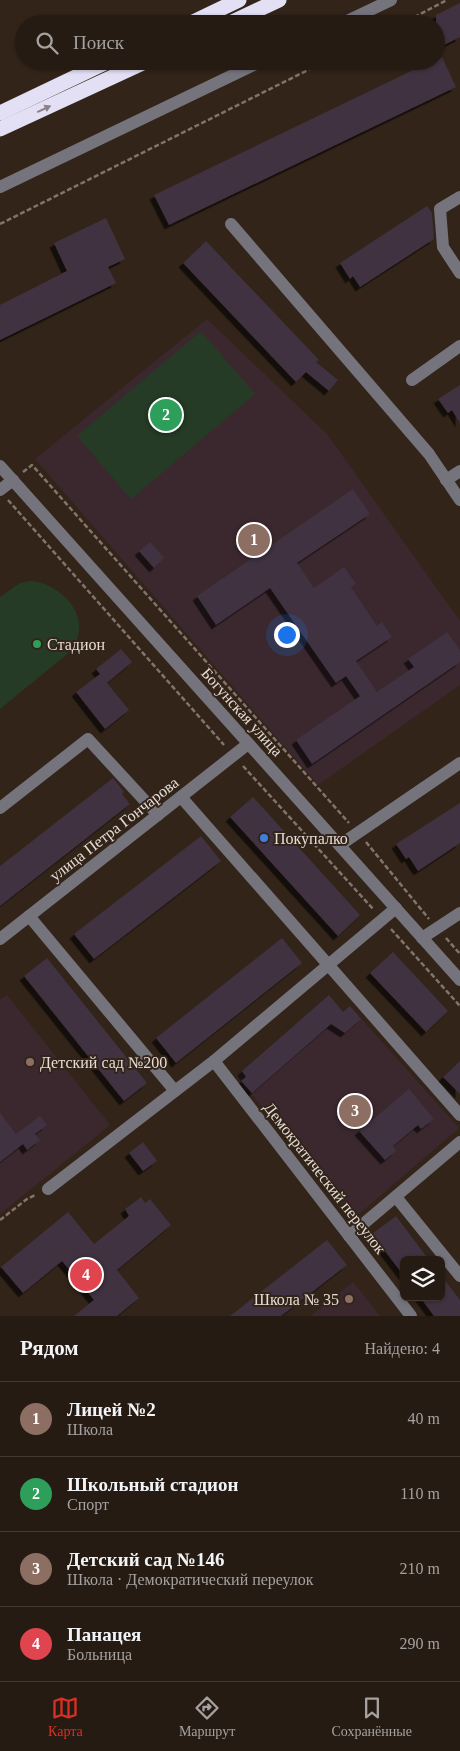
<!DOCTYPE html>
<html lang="ru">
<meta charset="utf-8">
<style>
:root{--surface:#261b13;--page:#322821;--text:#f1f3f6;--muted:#a4a1a0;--line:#423933;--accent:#d93025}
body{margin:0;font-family:"Times New Roman",serif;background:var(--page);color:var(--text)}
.controls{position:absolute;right:15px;bottom:15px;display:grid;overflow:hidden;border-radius:8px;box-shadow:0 1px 4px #0004}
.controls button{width:45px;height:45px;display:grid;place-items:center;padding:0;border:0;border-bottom:1px solid var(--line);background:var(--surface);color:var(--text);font:25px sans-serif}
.you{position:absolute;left:286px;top:634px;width:18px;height:18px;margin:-12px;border:4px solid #fff;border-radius:50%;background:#1a73e8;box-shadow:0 0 0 8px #1a73e833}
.badge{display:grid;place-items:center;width:32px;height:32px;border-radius:50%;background:var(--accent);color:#fff;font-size:16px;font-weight:700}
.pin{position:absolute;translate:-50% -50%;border:2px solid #fff;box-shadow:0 1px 5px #0006}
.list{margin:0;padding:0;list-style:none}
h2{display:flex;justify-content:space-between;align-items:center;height:65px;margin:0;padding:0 20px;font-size:21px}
h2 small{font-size:16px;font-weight:400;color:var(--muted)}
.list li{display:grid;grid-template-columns:32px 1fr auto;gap:15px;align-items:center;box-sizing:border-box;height:75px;padding:0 20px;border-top:1px solid var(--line)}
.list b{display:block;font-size:19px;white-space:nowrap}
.list p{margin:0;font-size:16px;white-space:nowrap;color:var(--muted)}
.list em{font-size:16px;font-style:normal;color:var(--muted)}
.icon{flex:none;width:28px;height:28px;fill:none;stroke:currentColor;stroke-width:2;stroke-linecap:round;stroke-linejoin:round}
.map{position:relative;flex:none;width:460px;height:1316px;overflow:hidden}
.search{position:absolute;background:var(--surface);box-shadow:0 1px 4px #0004;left:15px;right:15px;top:15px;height:55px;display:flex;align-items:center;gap:12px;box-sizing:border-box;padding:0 18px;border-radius:28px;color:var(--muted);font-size:19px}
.sheet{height:365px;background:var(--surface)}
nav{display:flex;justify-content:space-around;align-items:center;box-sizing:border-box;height:70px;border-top:1px solid var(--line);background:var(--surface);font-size:14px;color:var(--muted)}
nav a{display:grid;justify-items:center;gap:2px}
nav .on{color:var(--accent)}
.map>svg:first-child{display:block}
.education{fill:#3b282e}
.green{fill:#253b25}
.building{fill:#3f323f;filter:url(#shadow)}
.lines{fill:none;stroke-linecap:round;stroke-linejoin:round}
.path{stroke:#81756b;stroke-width:2.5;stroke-dasharray:5 2.5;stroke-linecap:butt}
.minor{stroke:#75737c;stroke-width:12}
.highway{stroke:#e3dff4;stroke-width:15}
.oneway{fill:#8a8286}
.leisure-dot{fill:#2e9e5b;stroke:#322419;stroke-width:2}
.shop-dot{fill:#3f7fe0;stroke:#322419;stroke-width:2}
.education-dot{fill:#8d6e63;stroke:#322419;stroke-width:2}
.labels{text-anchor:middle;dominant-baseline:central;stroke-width:4;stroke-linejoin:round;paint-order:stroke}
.poi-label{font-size:16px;fill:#e6ddd5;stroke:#322419;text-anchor:start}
.street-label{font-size:16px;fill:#e6ddd5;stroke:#322419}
</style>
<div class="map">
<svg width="460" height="1316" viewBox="0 0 460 1316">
<defs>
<filter id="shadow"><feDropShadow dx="-4.5" dy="4.5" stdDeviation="0" flood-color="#0009"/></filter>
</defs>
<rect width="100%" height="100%" fill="#322419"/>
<g class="education">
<polygon points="207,319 327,434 460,621 460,685 318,785 35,459"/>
<polygon points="7,995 110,1125 0,1214 0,1000"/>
<polygon points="329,995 343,1012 350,1006 459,1128 352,1220 241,1081 238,1075"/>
<polygon points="353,1282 380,1316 310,1316"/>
</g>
<g class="green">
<polygon points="201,331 255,394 131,499 77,436"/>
<path d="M30,581C54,582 82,605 79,631C78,641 72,648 66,655L0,709V597L20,583Z"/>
</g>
<g class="building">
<polygon points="460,3 460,37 436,49 436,15"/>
<polygon points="442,57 456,87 169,225 154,195 432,61 436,61 436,59"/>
<polygon points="427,206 432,213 434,239 360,287 353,276 350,279 340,263"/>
<polygon points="106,218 125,259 108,267 116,283 0,340 0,305 67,271 54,243"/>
<polygon points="206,241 319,360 316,362 338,380 329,391 306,372 296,382 183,263"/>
<polygon points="460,385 460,423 452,410 448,413 438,399"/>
<polygon points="353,489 370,514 297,563 314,588 344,567 356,584 351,587 377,626 382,622 392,637 356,661 377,692 414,667 408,659 447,632 460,650 460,662 312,764 296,740 360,696 346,676 336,683 270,588 216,625 197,596"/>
<polygon points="150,542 164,558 154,568 139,551"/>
<polygon points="121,649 132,662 107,683 129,710 105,729 76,692 100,674 96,669"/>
<polygon points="113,778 124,792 122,794 130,804 0,906 0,866"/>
<polygon points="253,797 360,915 338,936 230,817"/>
<polygon points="460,803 460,843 418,871 409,857 406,859 396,844"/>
<polygon points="201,836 221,861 94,959 74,934"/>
<polygon points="282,938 302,963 176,1063 156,1038"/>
<polygon points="393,952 448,1011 426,1032 370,973"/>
<polygon points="47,958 147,1083 124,1101 24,976"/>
<polygon points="329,995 343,1012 350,1006 361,1019 345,1033 331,1024 252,1093 241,1081 246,1077 242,1071"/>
<polygon points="460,1061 460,1094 443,1077"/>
<polygon points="409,1089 434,1119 421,1129 418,1125 393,1146 396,1151 385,1160 359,1131"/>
<polygon points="0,1113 16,1134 40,1116 47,1125 35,1134 40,1140 27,1150 23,1144 0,1162"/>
<polygon points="143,1142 157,1161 143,1171 129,1153"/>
<polygon points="141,1197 145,1203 150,1199 171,1225 117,1270 139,1298 117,1316 74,1316 94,1300 62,1261 23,1293 1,1267 68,1212 94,1244 129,1216 125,1209"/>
<polygon points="396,1216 429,1260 404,1260 404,1276 372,1234"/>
<polygon points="327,1240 347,1265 281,1316 230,1316"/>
<polygon points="441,1275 460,1300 460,1316 434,1316 420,1297 441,1297"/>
</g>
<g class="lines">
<g class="path">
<polyline points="401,24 447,0"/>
<polyline points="0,224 326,61"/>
<polyline points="23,472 32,465 349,823"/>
<polyline points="8,500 224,745"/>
<polyline points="243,766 374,910"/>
<polyline points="366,842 429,919"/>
<polyline points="391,929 460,1006"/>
<polyline points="446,938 460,954"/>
<polyline points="0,1220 27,1199 35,1195"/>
</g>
<g class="minor">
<polyline points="341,24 391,0"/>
<polyline points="0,187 262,61"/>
<polyline points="460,197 440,209 443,247 460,273"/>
<polyline points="231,224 429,454 460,500"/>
<polyline points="412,380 460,346"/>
<polyline points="0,466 460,980"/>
<polyline points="446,480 460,471"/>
<polyline points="0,490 13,480"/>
<polyline points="181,797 460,1115"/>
<polyline points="0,808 88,739 158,815"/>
<polyline points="340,845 460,763"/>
<polyline points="29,916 175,1091"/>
<polyline points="422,938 460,913"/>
<polyline points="0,939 248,744"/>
<polyline points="214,1061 411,1316"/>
<polyline points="48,1189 214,1061 396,908"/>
<polyline points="396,1197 460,1276"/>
<polyline points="349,1236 460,1142"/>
</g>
<g class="highway">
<polyline points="189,24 239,0"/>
<polyline points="228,24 279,0"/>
<polyline points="0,113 109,61"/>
<polyline points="0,129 147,61"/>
</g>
</g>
<defs><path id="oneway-solid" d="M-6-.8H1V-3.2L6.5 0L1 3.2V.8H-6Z" transform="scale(1.25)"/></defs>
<use class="oneway" href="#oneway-solid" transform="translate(44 109) rotate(-25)"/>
<circle class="leisure-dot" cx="37" cy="644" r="5"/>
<circle class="shop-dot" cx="264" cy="838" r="5"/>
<g class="education-dot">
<circle cx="30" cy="1062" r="5"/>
<circle cx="349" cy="1299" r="5"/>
</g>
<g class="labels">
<g class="poi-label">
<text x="47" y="644">Стадион</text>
<text x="274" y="838">Покупалко</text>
<text x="40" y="1062">Детский сад №200</text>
<text x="339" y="1299" text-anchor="end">Школа № 35</text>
</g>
<g class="street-label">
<text transform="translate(242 712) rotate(48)">Богунская улица</text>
<text transform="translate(114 829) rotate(-38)">улица Петра Гончарова</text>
<text transform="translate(325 1178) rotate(52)">Демократический переулок</text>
</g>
</g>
</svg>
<div class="controls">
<button><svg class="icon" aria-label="layers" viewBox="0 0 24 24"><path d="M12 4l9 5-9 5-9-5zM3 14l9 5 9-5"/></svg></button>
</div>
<div class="you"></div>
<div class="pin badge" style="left:254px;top:540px;background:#8d6e63">1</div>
<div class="pin badge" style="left:166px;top:415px;background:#2e9e5b">2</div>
<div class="pin badge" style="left:355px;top:1111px;background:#8d6e63">3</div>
<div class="pin badge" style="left:86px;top:1275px;background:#e0444e">4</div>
<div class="search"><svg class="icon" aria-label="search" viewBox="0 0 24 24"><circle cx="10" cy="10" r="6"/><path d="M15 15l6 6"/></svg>Поиск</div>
</div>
<section class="sheet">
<h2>Рядом<small>Найдено: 4</small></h2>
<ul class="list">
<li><span class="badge" style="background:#8d6e63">1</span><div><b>Лицей №2</b><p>Школа</p></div><em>40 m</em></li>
<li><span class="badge" style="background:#2e9e5b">2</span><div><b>Школьный стадион</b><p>Спорт</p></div><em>110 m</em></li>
<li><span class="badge" style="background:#8d6e63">3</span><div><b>Детский сад №146</b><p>Школа · Демократический переулок</p></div><em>210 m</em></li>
<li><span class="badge" style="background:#e0444e">4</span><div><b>Панацея</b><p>Больница</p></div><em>290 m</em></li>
</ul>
</section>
<nav>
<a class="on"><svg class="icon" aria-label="map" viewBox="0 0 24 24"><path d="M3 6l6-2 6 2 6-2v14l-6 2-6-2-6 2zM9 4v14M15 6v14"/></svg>Карта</a>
<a><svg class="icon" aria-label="directions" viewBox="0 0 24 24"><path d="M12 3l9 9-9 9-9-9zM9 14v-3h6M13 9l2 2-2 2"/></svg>Маршрут</a>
<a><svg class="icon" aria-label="saved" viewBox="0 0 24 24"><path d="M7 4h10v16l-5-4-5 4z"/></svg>Сохранённые</a>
</nav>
